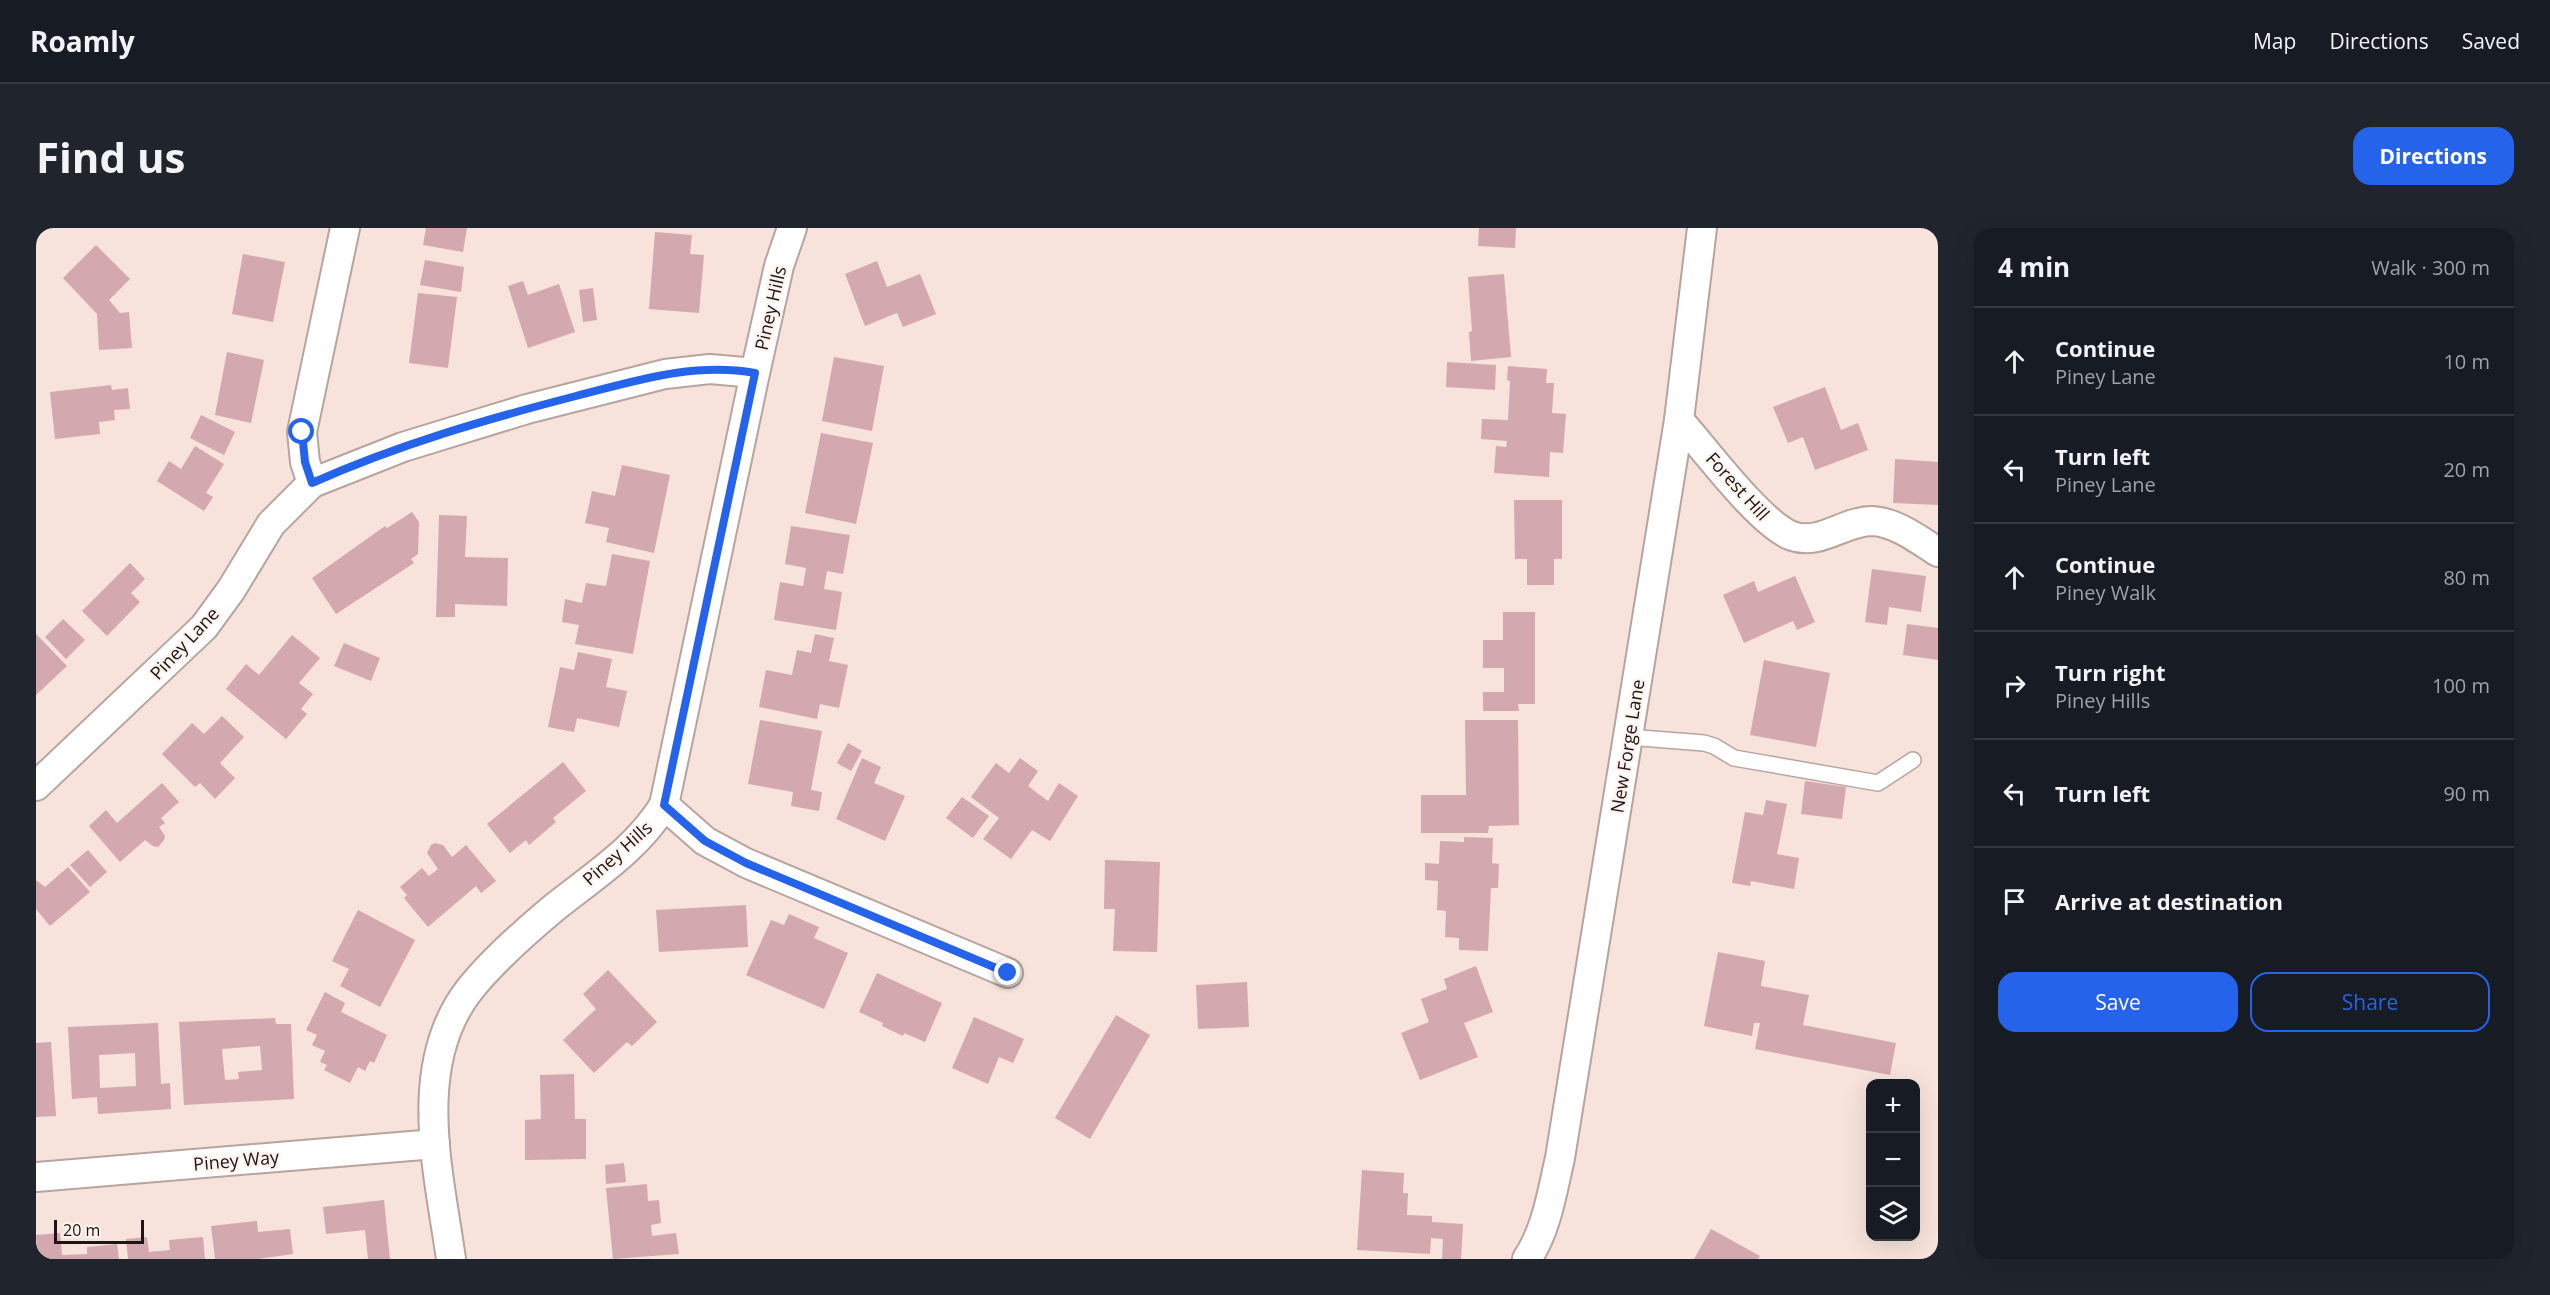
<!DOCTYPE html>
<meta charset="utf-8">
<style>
:root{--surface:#171b24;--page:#20242c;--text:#f1f3f6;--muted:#9ea1a6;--line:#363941;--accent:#2563eb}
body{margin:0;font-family:"Open Sans",sans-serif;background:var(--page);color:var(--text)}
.controls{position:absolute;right:18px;bottom:18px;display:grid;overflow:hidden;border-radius:12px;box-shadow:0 6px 24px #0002}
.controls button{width:54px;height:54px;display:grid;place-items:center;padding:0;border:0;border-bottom:2px solid var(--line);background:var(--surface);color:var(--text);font:30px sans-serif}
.scale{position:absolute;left:18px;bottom:15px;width:90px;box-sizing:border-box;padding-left:6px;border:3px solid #1c1513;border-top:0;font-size:16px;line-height:21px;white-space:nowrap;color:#1c1513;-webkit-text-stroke:4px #fef2ee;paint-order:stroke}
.stop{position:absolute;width:18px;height:18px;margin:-14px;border:4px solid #2563eb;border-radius:50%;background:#fff}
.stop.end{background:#2563eb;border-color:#fff;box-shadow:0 2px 6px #0008}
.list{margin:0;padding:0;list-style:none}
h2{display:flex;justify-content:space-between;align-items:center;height:78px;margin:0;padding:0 24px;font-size:26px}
h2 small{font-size:20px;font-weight:400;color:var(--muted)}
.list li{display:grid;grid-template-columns:39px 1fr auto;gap:18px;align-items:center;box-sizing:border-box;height:108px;padding:0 24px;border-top:2px solid var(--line)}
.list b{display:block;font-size:22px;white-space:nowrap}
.list p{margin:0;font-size:20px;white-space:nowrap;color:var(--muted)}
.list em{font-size:20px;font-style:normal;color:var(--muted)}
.actions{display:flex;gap:12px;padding:18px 24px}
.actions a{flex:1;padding:14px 0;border:2px solid var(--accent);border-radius:18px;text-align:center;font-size:21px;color:var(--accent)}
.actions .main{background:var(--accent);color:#fff}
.icon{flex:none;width:33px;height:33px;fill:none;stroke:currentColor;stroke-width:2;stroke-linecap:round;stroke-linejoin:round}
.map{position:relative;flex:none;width:1902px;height:1031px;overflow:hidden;border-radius:18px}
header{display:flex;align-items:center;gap:36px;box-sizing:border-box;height:84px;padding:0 30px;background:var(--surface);border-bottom:2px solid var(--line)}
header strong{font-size:28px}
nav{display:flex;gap:33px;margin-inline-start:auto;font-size:21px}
.intro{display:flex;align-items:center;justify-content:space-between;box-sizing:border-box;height:144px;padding:0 36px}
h1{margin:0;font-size:42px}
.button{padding:15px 27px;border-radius:18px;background:var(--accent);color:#fff;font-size:21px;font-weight:700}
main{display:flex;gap:36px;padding:0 36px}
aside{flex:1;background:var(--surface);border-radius:18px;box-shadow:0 6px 24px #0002}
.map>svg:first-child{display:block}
.building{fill:#d3a8ae;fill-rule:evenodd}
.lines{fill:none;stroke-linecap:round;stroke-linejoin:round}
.lane-casing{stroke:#b7a49e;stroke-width:18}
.street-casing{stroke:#b7a49e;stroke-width:32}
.lane{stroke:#fff;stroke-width:15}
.street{stroke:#fff;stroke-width:28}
.route{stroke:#2563eb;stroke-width:8}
.labels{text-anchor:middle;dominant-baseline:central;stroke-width:4.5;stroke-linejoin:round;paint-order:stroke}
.street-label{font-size:18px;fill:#1c1513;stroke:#fef2ee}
</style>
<header>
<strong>Roamly</strong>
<nav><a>Map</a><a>Directions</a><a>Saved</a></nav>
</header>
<div class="intro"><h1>Find us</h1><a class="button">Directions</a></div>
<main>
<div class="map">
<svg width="1902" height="1031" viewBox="0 0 1902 1031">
<rect width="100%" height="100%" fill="#f7e3dc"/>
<g class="building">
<polygon points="390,0 431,0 427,24 387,17"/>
<polygon points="1443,0 1480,0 1479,20 1442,18"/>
<polygon points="619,4 656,7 654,26 668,27 663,85 613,81"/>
<polygon points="60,17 94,51 73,72 84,85 93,84 96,120 63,122 61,86 27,50"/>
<polygon points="207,26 249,34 237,94 196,86"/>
<polygon points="389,32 428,39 425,64 384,57"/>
<polygon points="841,33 851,59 884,46 900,86 867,99 861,85 829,98 809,46"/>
<polygon points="1468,46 1475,129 1435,133 1433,104 1436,103 1432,49"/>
<polygon points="487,53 492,67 523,56 539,104 492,120 472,58"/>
<polygon points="557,60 561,92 547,94 543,62"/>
<polygon points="382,65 421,69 412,140 373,135"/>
<polygon points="191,124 228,132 215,195 179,187"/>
<polygon points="798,129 848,138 836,203 786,193"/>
<polygon points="1411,134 1460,137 1459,162 1410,159"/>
<polygon points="1472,138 1511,141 1510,155 1518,155 1516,185 1530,186 1527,225 1514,224 1513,249 1458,245 1460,218 1470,219 1471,213 1445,211 1446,191 1472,192 1474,153 1471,152"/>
<polygon points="75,157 76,162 92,160 94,181 78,182 79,192 63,194 64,206 19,211 14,164"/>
<polygon points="1789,159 1805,202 1822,195 1832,222 1779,242 1767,209 1752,215 1737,179"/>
<polygon points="165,187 199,204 188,227 154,210"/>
<polygon points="785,205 837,215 820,296 769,285"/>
<polygon points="159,218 188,236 170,265 177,269 168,283 121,253 133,233 145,241"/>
<polygon points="1859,231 1902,234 1902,277 1857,275"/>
<polygon points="586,237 634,247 618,325 570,314 573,300 549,295 556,263 579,268"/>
<polygon points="1478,272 1526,272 1526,331 1518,331 1518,357 1491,357 1491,331 1479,331"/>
<polygon points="376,284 383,294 382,326 375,331 378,335 300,386 276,350 349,298 351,300"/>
<polygon points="403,287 431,288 429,329 472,330 471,378 419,376 419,389 400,389"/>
<polygon points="755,298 814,307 807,346 791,343 788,361 806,364 800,402 738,392 744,354 767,358 770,340 749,336"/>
<polygon points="576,326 614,333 597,426 539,416 543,397 526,394 529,371 546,375 550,355 570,358"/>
<polygon points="94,335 109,351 95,365 104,374 71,408 46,383"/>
<polygon points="1836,341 1890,348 1885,384 1853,379 1851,397 1829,394"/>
<polygon points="1759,348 1779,394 1761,402 1757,393 1708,415 1687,367 1718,353 1722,364"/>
<polygon points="1467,384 1499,384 1499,476 1482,476 1483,483 1447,483 1447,464 1468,464 1468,440 1447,440 1447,412 1467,412"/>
<polygon points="27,391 49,412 30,431 9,409"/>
<polygon points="1871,396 1902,400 1902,432 1867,427"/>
<polygon points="0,406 31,438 0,467"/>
<polygon points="779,406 798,410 793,433 812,437 803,480 784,476 781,491 723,479 730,442 756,447 761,422 775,425"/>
<polygon points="256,407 284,430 263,455 277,466 265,481 271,486 250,511 190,461 210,436 223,447"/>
<polygon points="308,415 344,430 335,453 298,438"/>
<polygon points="542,424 576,431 570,459 591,463 583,499 541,490 538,504 512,499 524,439 538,442"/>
<polygon points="1728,432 1794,445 1780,519 1714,507"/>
<polygon points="186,488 208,509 184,535 199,550 179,571 164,555 159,559 126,526 156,495 168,506"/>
<polygon points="724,492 786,503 775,562 786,564 783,583 755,578 757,564 712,556"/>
<polygon points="1429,492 1482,492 1483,597 1453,598 1452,605 1385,605 1385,567 1430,567"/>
<polygon points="812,515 826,523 815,543 801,535"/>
<polygon points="826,530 845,539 838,555 869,568 849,613 800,591"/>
<polygon points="984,530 1002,543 992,558 1012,573 1023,555 1042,568 1014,613 996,602 975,631 947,611 963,590 935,569 960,535 973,545"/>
<polygon points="527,534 550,563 517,590 520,594 493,617 490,612 474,625 451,596"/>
<polygon points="1769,553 1810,559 1806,591 1765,586"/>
<polygon points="126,555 143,574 125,590 129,595 123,599 129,608 128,612 122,619 117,618 109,612 84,634 53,598 70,582 81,595"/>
<polygon points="926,569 953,588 937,610 910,590"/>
<polygon points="1730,572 1751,576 1741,626 1763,630 1758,661 1715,653 1714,658 1696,655 1709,584 1727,587"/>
<polygon points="1428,609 1457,610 1456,635 1463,636 1462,660 1455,660 1452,723 1423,722 1423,710 1409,709 1410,683 1401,682 1402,653 1389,652 1389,635 1403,636 1404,613 1428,614"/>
<polygon points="399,615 407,617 416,629 430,617 460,653 445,665 440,658 392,699 368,670 371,667 364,659 386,640 393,648 402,641 391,625 395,617"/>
<polygon points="52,622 71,644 54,659 34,637"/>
<polygon points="1069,632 1124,634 1121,724 1077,723 1079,681 1068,681"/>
<polygon points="32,639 54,664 14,698 0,681 0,652 9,659"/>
<polygon points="710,677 712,719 623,724 620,682"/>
<polygon points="322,682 379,712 344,779 304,758 313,741 296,733"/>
<polygon points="753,686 783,699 778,710 812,725 788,781 710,747 735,692 748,697"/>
<polygon points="1682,724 1729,733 1725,758 1773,767 1767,797 1860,815 1854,847 1719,821 1724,795 1718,795 1716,808 1668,798"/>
<polygon points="1440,738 1457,784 1428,795 1442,829 1384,852 1365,805 1393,794 1385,771 1411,761 1408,751"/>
<polygon points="572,742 621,794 596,818 591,814 558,845 527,812 560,781 547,766"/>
<polygon points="841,745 906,775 889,814 868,805 867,808 846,798 847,795 823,784"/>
<polygon points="1211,754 1213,799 1162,801 1160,757"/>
<polygon points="289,764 309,775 305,784 351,807 338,835 334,833 329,843 322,839 314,855 288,842 291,837 284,834 289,823 276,817 281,807 270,802"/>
<polygon points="1080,787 1114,807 1054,911 1019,890"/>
<polygon points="938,789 988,811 977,835 963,829 952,856 916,840"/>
<path d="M239,790L240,796H255L258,871L148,877L143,794ZM224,818L226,842L202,844L203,851L189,852L186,821Z"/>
<path d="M122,795L125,856L134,855L135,881L62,886L61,869L36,871L32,799ZM99,825L100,858L64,860L63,827Z"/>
<polygon points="15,814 20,888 0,889 0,815"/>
<polygon points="538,846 539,891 550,891 550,931 489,932 489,892 505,891 504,847"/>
<polygon points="588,935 590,954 570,956 569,937"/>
<polygon points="1326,942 1368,945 1367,965 1372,965 1371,987 1396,988 1396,994 1427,996 1425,1031 1406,1031 1407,1011 1395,1010 1394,1026 1321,1022"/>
<polygon points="611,956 612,973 623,972 625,995 615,997 616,1008 640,1005 643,1026 577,1031 570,960"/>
<polygon points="348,972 354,1031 332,1031 329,1002 290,1006 287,979"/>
<polygon points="221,993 222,1004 254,1001 257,1026 222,1031 179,1031 175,998"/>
<polygon points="1675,1001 1724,1028 1722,1031 1658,1031"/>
<polygon points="24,1005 26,1027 51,1026 51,1019 81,1016 83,1031 2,1031 0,1007"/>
<polygon points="111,1009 113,1024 134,1022 133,1012 167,1009 169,1031 92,1031 90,1011"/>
</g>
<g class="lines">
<defs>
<polyline id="lane" points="1592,509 1668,515 1678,518 1698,530 1842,555 1877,532"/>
<g id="street">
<path d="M1643,192C1668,220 1724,296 1756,308C1784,318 1808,293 1836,293C1860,294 1883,312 1902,324"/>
<polyline points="276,255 269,234 266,204 309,0"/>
<polyline points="0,558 168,399 195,362 235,296 276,255 367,219 491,181 629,146 674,141 719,145"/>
<polyline points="628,577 669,613 710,635 972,745"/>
<polyline points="0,949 399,916"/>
<path d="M415,1031C403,945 374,837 434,761C458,731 489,704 519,679C558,648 602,620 628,577L719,145L743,38L756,0"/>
<path d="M1491,1031C1511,1001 1516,964 1524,930L1643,192L1666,0"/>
</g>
</defs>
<use href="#lane" class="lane-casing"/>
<use href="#street" class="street-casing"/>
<use href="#lane" class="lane"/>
<use href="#street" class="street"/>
</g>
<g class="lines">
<path class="route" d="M266,204L269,234L276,255C361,217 451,191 540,168C599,153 657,134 719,145L628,577L669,613L710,635L972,745"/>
</g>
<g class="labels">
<g class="street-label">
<text transform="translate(734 80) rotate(-77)">Piney Hills</text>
<text transform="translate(1702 258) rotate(48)">Forest Hill</text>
<text transform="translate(148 415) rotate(-47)">Piney Lane</text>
<text transform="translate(1591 518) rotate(-81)">New Forge Lane</text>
<text transform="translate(581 625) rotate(-42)">Piney Hills</text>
<text transform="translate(200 932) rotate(-5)">Piney Way</text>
</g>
</g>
</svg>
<div class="controls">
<button>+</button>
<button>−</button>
<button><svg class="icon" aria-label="layers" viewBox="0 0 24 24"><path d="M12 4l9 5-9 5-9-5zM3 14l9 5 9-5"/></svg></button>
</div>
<div class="scale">20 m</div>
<div class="stop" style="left:266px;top:204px"></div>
<div class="stop end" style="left:972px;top:745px"></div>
</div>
<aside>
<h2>4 min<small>Walk · 300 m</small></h2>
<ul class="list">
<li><svg class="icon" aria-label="ahead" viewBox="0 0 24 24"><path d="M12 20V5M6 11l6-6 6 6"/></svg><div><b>Continue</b><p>Piney Lane</p></div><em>10 m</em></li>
<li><svg class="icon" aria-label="left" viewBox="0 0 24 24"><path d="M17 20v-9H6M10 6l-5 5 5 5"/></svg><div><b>Turn left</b><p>Piney Lane</p></div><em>20 m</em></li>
<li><svg class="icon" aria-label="ahead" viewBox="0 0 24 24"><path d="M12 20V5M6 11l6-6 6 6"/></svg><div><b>Continue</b><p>Piney Walk</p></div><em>80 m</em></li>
<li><svg class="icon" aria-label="right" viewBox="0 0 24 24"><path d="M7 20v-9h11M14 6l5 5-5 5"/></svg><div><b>Turn right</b><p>Piney Hills</p></div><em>100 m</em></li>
<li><svg class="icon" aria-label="left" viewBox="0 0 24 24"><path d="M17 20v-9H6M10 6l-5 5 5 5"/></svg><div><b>Turn left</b></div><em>90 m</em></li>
<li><svg class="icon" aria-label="arrive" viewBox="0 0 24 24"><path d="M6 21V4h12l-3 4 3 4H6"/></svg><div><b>Arrive at destination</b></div></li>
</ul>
<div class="actions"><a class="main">Save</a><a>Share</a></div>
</aside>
</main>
